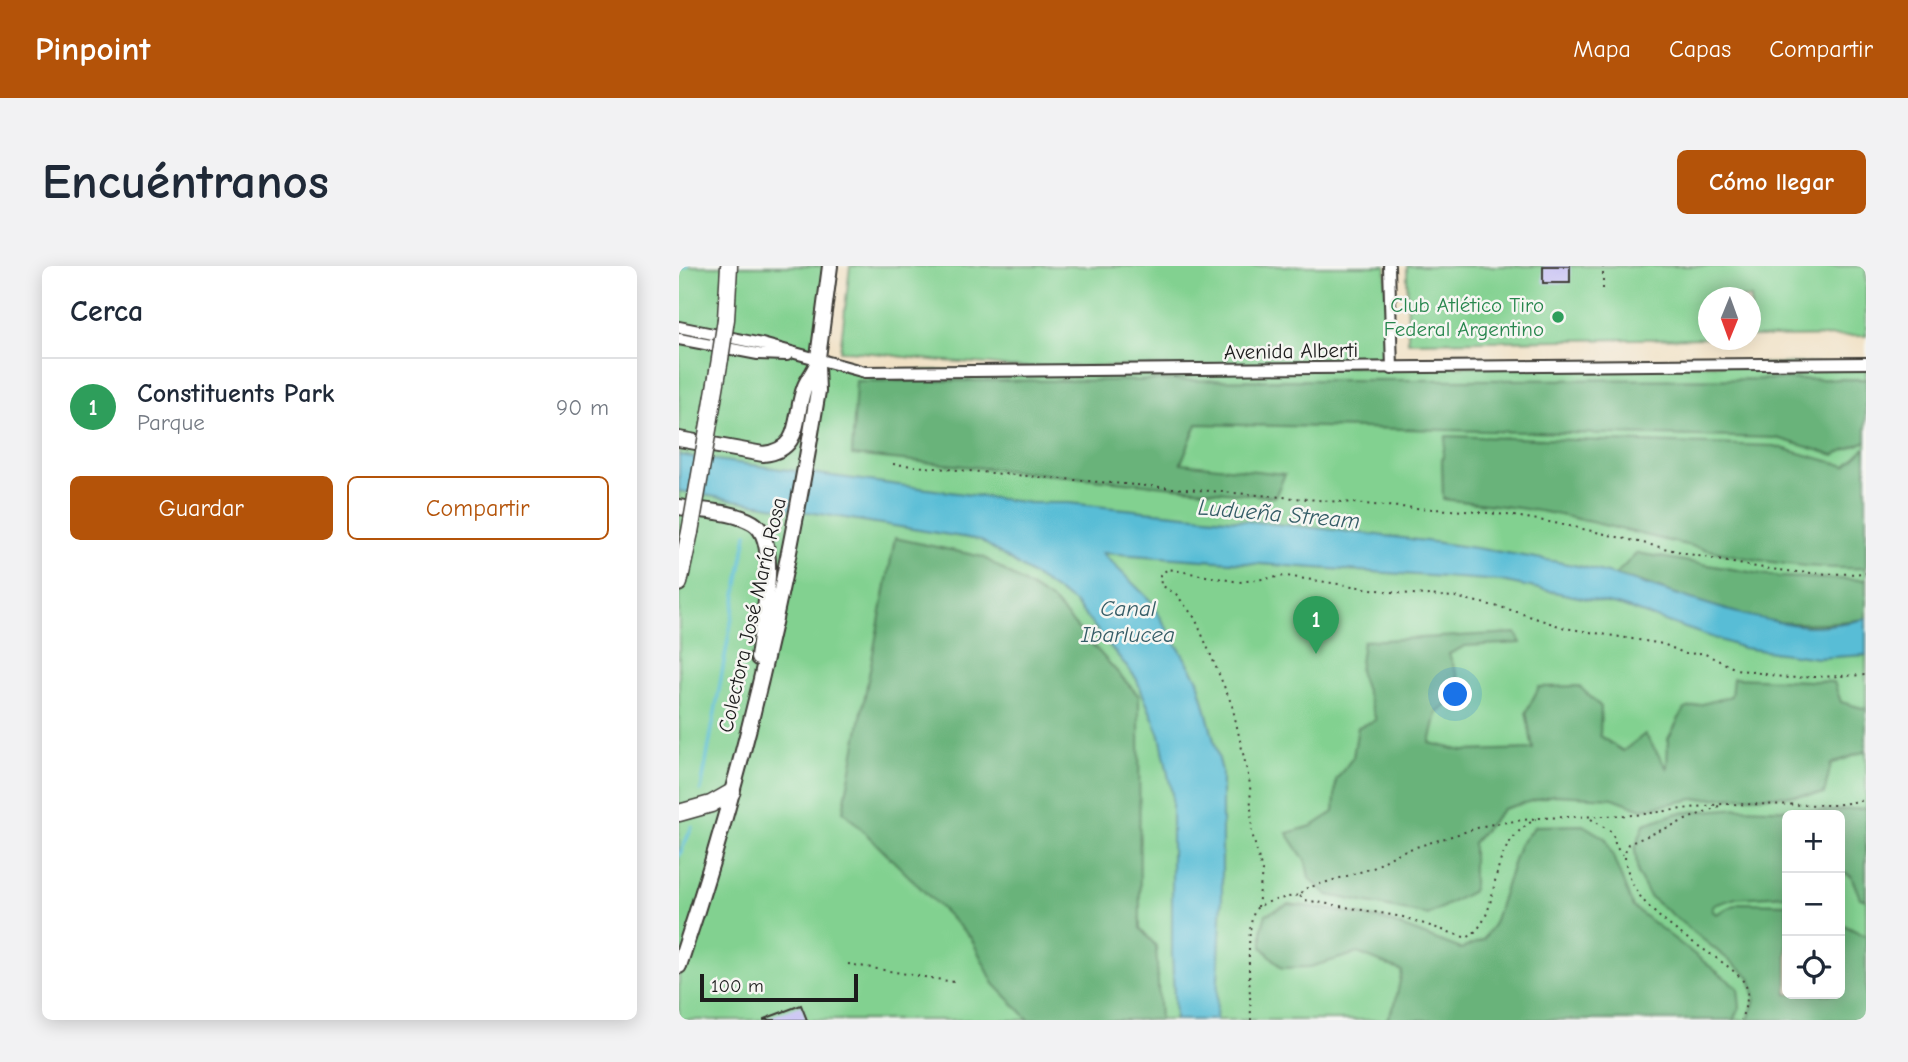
<!DOCTYPE html>
<html lang="es">
<meta charset="utf-8">
<style>
:root{--surface:#fff;--page:#f2f2f3;--text:#1f2937;--muted:#747a83;--line:#e0e1e3;--accent:#b45309}
body{margin:0;font-family:"Comic Neue",sans-serif;background:var(--page);color:var(--text)}
.controls{position:absolute;right:21px;bottom:21px;display:grid;overflow:hidden;border-radius:10px;box-shadow:0 4px 18px #0003}
.controls button{width:63px;height:63px;display:grid;place-items:center;padding:0;border:0;border-bottom:2px solid var(--line);background:var(--surface);color:var(--text);font:35px sans-serif}
.compass{position:absolute;left:1019px;top:21px;width:63px;height:63px;border-radius:50%;background:var(--surface);box-shadow:0 4px 18px #0003;rotate:181deg}
.scale{position:absolute;left:21px;bottom:18px;width:158px;box-sizing:border-box;padding-left:7px;border:4px solid #1c1c1c;border-top:0;font-size:19px;line-height:24px;white-space:nowrap;color:#1c1c1c;-webkit-text-stroke:5px #f6f6f2;paint-order:stroke}
.you{position:absolute;left:777px;top:429px;width:24px;height:24px;margin:-18px;border:5px solid #fff;border-radius:50%;background:#1a73e8;box-shadow:0 0 0 10px #1a73e833}
.badge{display:grid;place-items:center;width:46px;height:46px;border-radius:50%;background:var(--accent);color:#fff;font-size:23px;font-weight:700}
.pin{position:absolute;translate:-50% -58px;filter:drop-shadow(0 2px 4px #0008)}
.pin::after{content:'';position:absolute;top:37px;width:24px;height:21px;background:inherit;clip-path:polygon(0 0,100% 0,50% 100%)}
.list{margin:0;padding:0;list-style:none}
h2{display:flex;justify-content:space-between;align-items:center;height:91px;margin:0;padding:0 28px;font-size:30px}
h2 small{font-size:23px;font-weight:400;color:var(--muted)}
.list li{display:grid;grid-template-columns:46px 1fr auto;gap:21px;align-items:center;box-sizing:border-box;height:98px;padding:0 28px;border-top:2px solid var(--line)}
.list b{display:block;font-size:26px;white-space:nowrap}
.list p{margin:0;font-size:23px;white-space:nowrap;color:var(--muted)}
.list em{font-size:23px;font-style:normal;color:var(--muted)}
.actions{display:flex;gap:14px;padding:21px 28px}
.actions a{flex:1;padding:16px 0;border:2px solid var(--accent);border-radius:10px;text-align:center;font-size:24px;color:var(--accent)}
.actions .main{background:var(--accent);color:#fff}
.icon{flex:none;width:38px;height:38px;fill:none;stroke:currentColor;stroke-width:2;stroke-linecap:round;stroke-linejoin:round}
.map{position:relative;flex:none;width:1187px;height:754px;overflow:hidden;border-radius:10px}
header{display:flex;align-items:center;gap:42px;box-sizing:border-box;height:98px;padding:0 35px;background:var(--accent);color:#fff}
header strong{font-size:33px}
nav{display:flex;gap:38px;margin-inline-start:auto;font-size:24px}
.intro{display:flex;align-items:center;justify-content:space-between;box-sizing:border-box;height:168px;padding:0 42px}
h1{margin:0;font-size:49px}
.button{padding:18px 32px;border-radius:10px;background:var(--accent);color:#fff;font-size:24px;font-weight:700}
main{display:flex;gap:42px;padding:0 42px}
aside{flex:1;background:var(--surface);border-radius:10px;box-shadow:0 4px 18px #0003}
.map>svg:first-child{display:block}
.green{fill:#82d190;stroke:#4f7656;stroke-width:2;fill-rule:evenodd}
.forest{fill:#69b37a;stroke:#42684b;stroke-width:2}
.water{fill:#58bdd6;stroke:#3a6c79;stroke-width:2}
.lines{fill:none;stroke-linecap:round;stroke-linejoin:round}
.stream{stroke:#58bdd6;stroke-width:3.5}
.building{fill:#c2bbf4}
.minor-casing{stroke:#3c3a35;stroke-width:14}
.major-casing{stroke:#3c3a35;stroke-width:18}
.highway-casing{stroke:#3c3a35;stroke-width:19}
.path{stroke:#3c3a35;stroke-width:2;stroke-dasharray:2 5;stroke-linecap:butt}
.minor{stroke:#fff;stroke-width:10}
.major{stroke:#fff;stroke-width:14}
.highway{stroke:#fff;stroke-width:16}
.highway-bridge-casing{stroke:#3c3a35;stroke-width:19;stroke-linecap:butt}
.highway-bridge{stroke:#fff;stroke-width:16}
.leisure-dot{fill:#2e9e5b;stroke:#f6f6f2;stroke-width:2.5}
.labels{text-anchor:middle;dominant-baseline:central;stroke-width:5;stroke-linejoin:round;paint-order:stroke}
.leisure-label{font-size:21px;fill:#27864d;stroke:#f6f6f2;text-anchor:end}
.street-label{font-size:21px;fill:#1c1c1c;stroke:#f6f6f2}
.water-label{font-size:23px;font-style:italic;fill:#345c66;stroke:#f6f6f2}
</style>
<header>
<strong>Pinpoint</strong>
<nav><a>Mapa</a><a>Capas</a><a>Compartir</a></nav>
</header>
<div class="intro"><h1>Encuéntranos</h1><a class="button">Cómo llegar</a></div>
<main>
<aside>
<h2>Cerca<small></small></h2>
<ul class="list">
<li><span class="badge" style="background:#2e9e5b">1</span><div><b>Constituents Park</b><p>Parque</p></div><em>90 m</em></li>
</ul>
<div class="actions"><a class="main">Guardar</a><a>Compartir</a></div>
</aside>
<div class="map">
<svg width="1187" height="754" viewBox="0 0 1187 754">
<rect width="100%" height="100%" fill="#f6f6f2"/>
<filter id="ink" filterUnits="userSpaceOnUse"><feTurbulence type="fractalNoise" baseFrequency=".0143" numOctaves="2"/><feDisplacementMap in="SourceGraphic" scale="14" xChannelSelector="R" yChannelSelector="G"/><feConvolveMatrix kernelMatrix="1 2 1 2 8 2 1 2 1" color-interpolation-filters="sRGB"/></filter>
<filter id="wash" filterUnits="userSpaceOnUse"><feTurbulence type="fractalNoise" baseFrequency=".00686" numOctaves="4" result="noise"/><feDisplacementMap in="SourceGraphic" scale="28" xChannelSelector="R" yChannelSelector="G"/><feGaussianBlur stdDeviation="1.57" result="paint"/><feColorMatrix in="noise" values="0 0 0 0 0 0 0 0 0 0 0 0 0 0 0 0 0 1.4 0 .05"/><feComposite in="paint" operator="in"/></filter>
<g filter="url(#wash)">
<rect width="100%" height="100%" fill="#f1e1c5"/>
<g class="green">
<path d="M0,0H151L139,93L173,105L1187,97V754H0ZM1108,549H1161V728H1108Z"/>
<path d="M171,0H707L708,85L706,93L676,99L330,101C301,95 272,97 243,93C213,90 192,85 161,85Z"/>
<polygon points="728,0 1187,0 1187,70 1072,71 1072,32 1030,32 1029,72 729,76"/>
</g>
<g class="forest">
<polygon points="1187,113 1187,175 1155,189 1098,172 518,158 502,197 606,208 596,231 173,189 177,115"/>
<path d="M767,170L1095,180L1167,200L1187,181V302C1080,306 975,268 871,247C836,240 800,238 764,233L763,195Z"/>
<polygon points="216,272 304,291 375,336 460,430 461,662 477,680 481,754 350,754 315,718 292,672 164,545"/>
<path d="M958,287L1100,311L1187,314V353C1139,360 1090,360 1043,345C1007,333 973,317 936,309Z"/>
<polygon points="837,367 842,377 786,380 770,388 785,426 758,447 751,477 784,485 854,483 847,446 860,421 900,420 922,441 921,470 944,485 966,468 988,502 989,473 1005,443 1052,430 1054,412 1155,416 1162,436 1187,443 1187,485 1152,498 1145,528 1015,533 963,543 934,532 874,529 824,543 794,577 794,625 749,649 649,629 630,612 627,596 608,567 633,560 655,546 657,514 674,491 679,461 697,454 680,405 684,375"/>
<polygon points="1062,542 1154,545 1187,542 1187,634 1181,632 1172,610 1161,605 1161,549 1108,549 1108,629 1057,632 1035,639 1033,644 1037,648 1060,637 1108,638 1108,728 1161,728 1161,657 1187,670 1187,754 1069,754 1076,733 1071,711 971,631 959,609 956,583 965,558 998,547"/>
<polygon points="904,559 927,573 954,641 1059,722 1061,741 1055,754 707,754 716,738 723,705 679,687 631,701 603,702 583,681 583,662 587,648 610,638 648,643 706,654 782,683 804,674 815,657 840,579 856,560"/>
</g>
<path class="water" d="M0,189L351,237H389C560,256 730,266 899,300C977,316 1049,353 1129,360C1148,361 1169,356 1187,353V389L1138,392L1064,382L942,340L822,315L423,287L471,334L519,414L543,505V631L537,754H496L493,688V528L481,469L457,412L396,337L301,274L0,225Z"/>
<g class="lines">
<g class="stream">
<polyline points="0,4 8,0"/>
<polyline points="22,524 68,268"/>
<polyline points="0,590 13,561"/>
</g>
</g>
<g id="blocks">
<g class="building">
<rect x="864" y="0" width="27" height="17"/>
<polygon points="122,739 128,754 85,754 85,753"/>
</g>
</g>
</g>
<g filter="url(#ink)">
<use href="#blocks" fill-opacity="0" stroke="#3c3a35" stroke-width="2"/>
<g class="lines">
<defs>
<g id="minor">
<polyline points="710,0 713,103"/>
<polyline points="0,61 83,78 186,106 1187,97"/>
<polyline points="0,73 79,88 108,89"/>
</g>
<g id="major">
<path d="M0,173L84,188C125,184 114,149 126,120C129,113 134,107 137,100"/>
<path d="M0,241C23,245 54,245 74,257C103,274 82,362 79,392"/>
<path d="M0,700C63,513 108,320 139,125L138,99L151,0"/>
</g>
<g id="highway">
<polyline points="47,53 50,0"/>
<polyline points="31,152 41,93"/>
<polyline points="0,317 11,266"/>
<polyline points="0,547 32,538 53,526"/>
</g>
</defs>
<use href="#minor" class="minor-casing"/>
<use href="#major" class="major-casing"/>
<use href="#highway" class="highway-casing"/>
<g class="path">
<polyline points="924,0 924,24"/>
<path d="M214,198C371,213 528,224 685,238C732,243 780,243 827,249C948,265 1064,315 1187,307"/>
<path d="M1040,540L949,578C944,590 946,596 950,609C968,664 1061,694 1068,723C1070,733 1065,744 1062,754"/>
<polyline points="912,553 933,566 937,581 944,589"/>
<path d="M621,630L626,634L724,651L788,672C829,646 799,585 857,553"/>
<polyline points="579,641 583,605 573,567 571,518 553,439 516,352 497,328 482,319 481,309 489,303 560,316 607,310 719,327 776,331 829,343 886,362 984,378 1007,388 1024,387 1057,403 1109,412 1187,409"/>
<polyline points="169,698 275,716"/>
<path d="M572,754C572,734 564,652 579,641C590,634 609,631 621,629L625,623L694,602L721,586L808,559L858,552L956,549L1043,538L1156,539L1187,534"/>
</g>
<use href="#minor" class="minor"/>
<use href="#major" class="major"/>
<use href="#highway" class="highway"/>
<defs>
<g id="highway-bridge">
<polyline points="41,93 47,53"/>
<polyline points="11,266 31,152"/>
</g>
</defs>
<use href="#highway-bridge" class="highway-bridge-casing"/>
<use href="#highway-bridge" class="highway-bridge"/>
</g>
</g>
<circle class="leisure-dot" cx="879" cy="51" r="7"/>
<g class="labels">
<g class="leisure-label">
<text x="865" y="39">Club Atlético Tiro<tspan x="865" dy="24">Federal Argentino</tspan></text>
</g>
<g class="street-label">
<text transform="translate(612 85) rotate(-1)">Avenida Alberti</text>
<text transform="translate(73 349) rotate(-77)">Colectora José María Rosa</text>
</g>
<g class="water-label">
<text transform="translate(600 248) rotate(5)">Ludueña Stream</text>
<text x="449" y="342">Canal<tspan x="449" dy="26">Ibarlucea</tspan></text>
</g>
</g>
</svg>
<div class="controls">
<button>+</button>
<button>−</button>
<button><svg class="icon" aria-label="locate" viewBox="0 0 24 24"><circle cx="12" cy="12" r="6"/><path d="M12 2v4M12 18v4M2 12h4M18 12h4"/></svg></button>
</div>
<svg class="compass" viewBox="-18 -18 36 36"><path d="M0-13l5 13h-10z" fill="#e53935"/><path d="M0 13l5-13h-10z" fill="#747a83"/></svg>
<div class="scale">100 m</div>
<div class="you"></div>
<div class="pin badge" style="left:637px;top:388px;background:#2e9e5b">1</div>
</div>
</main>
